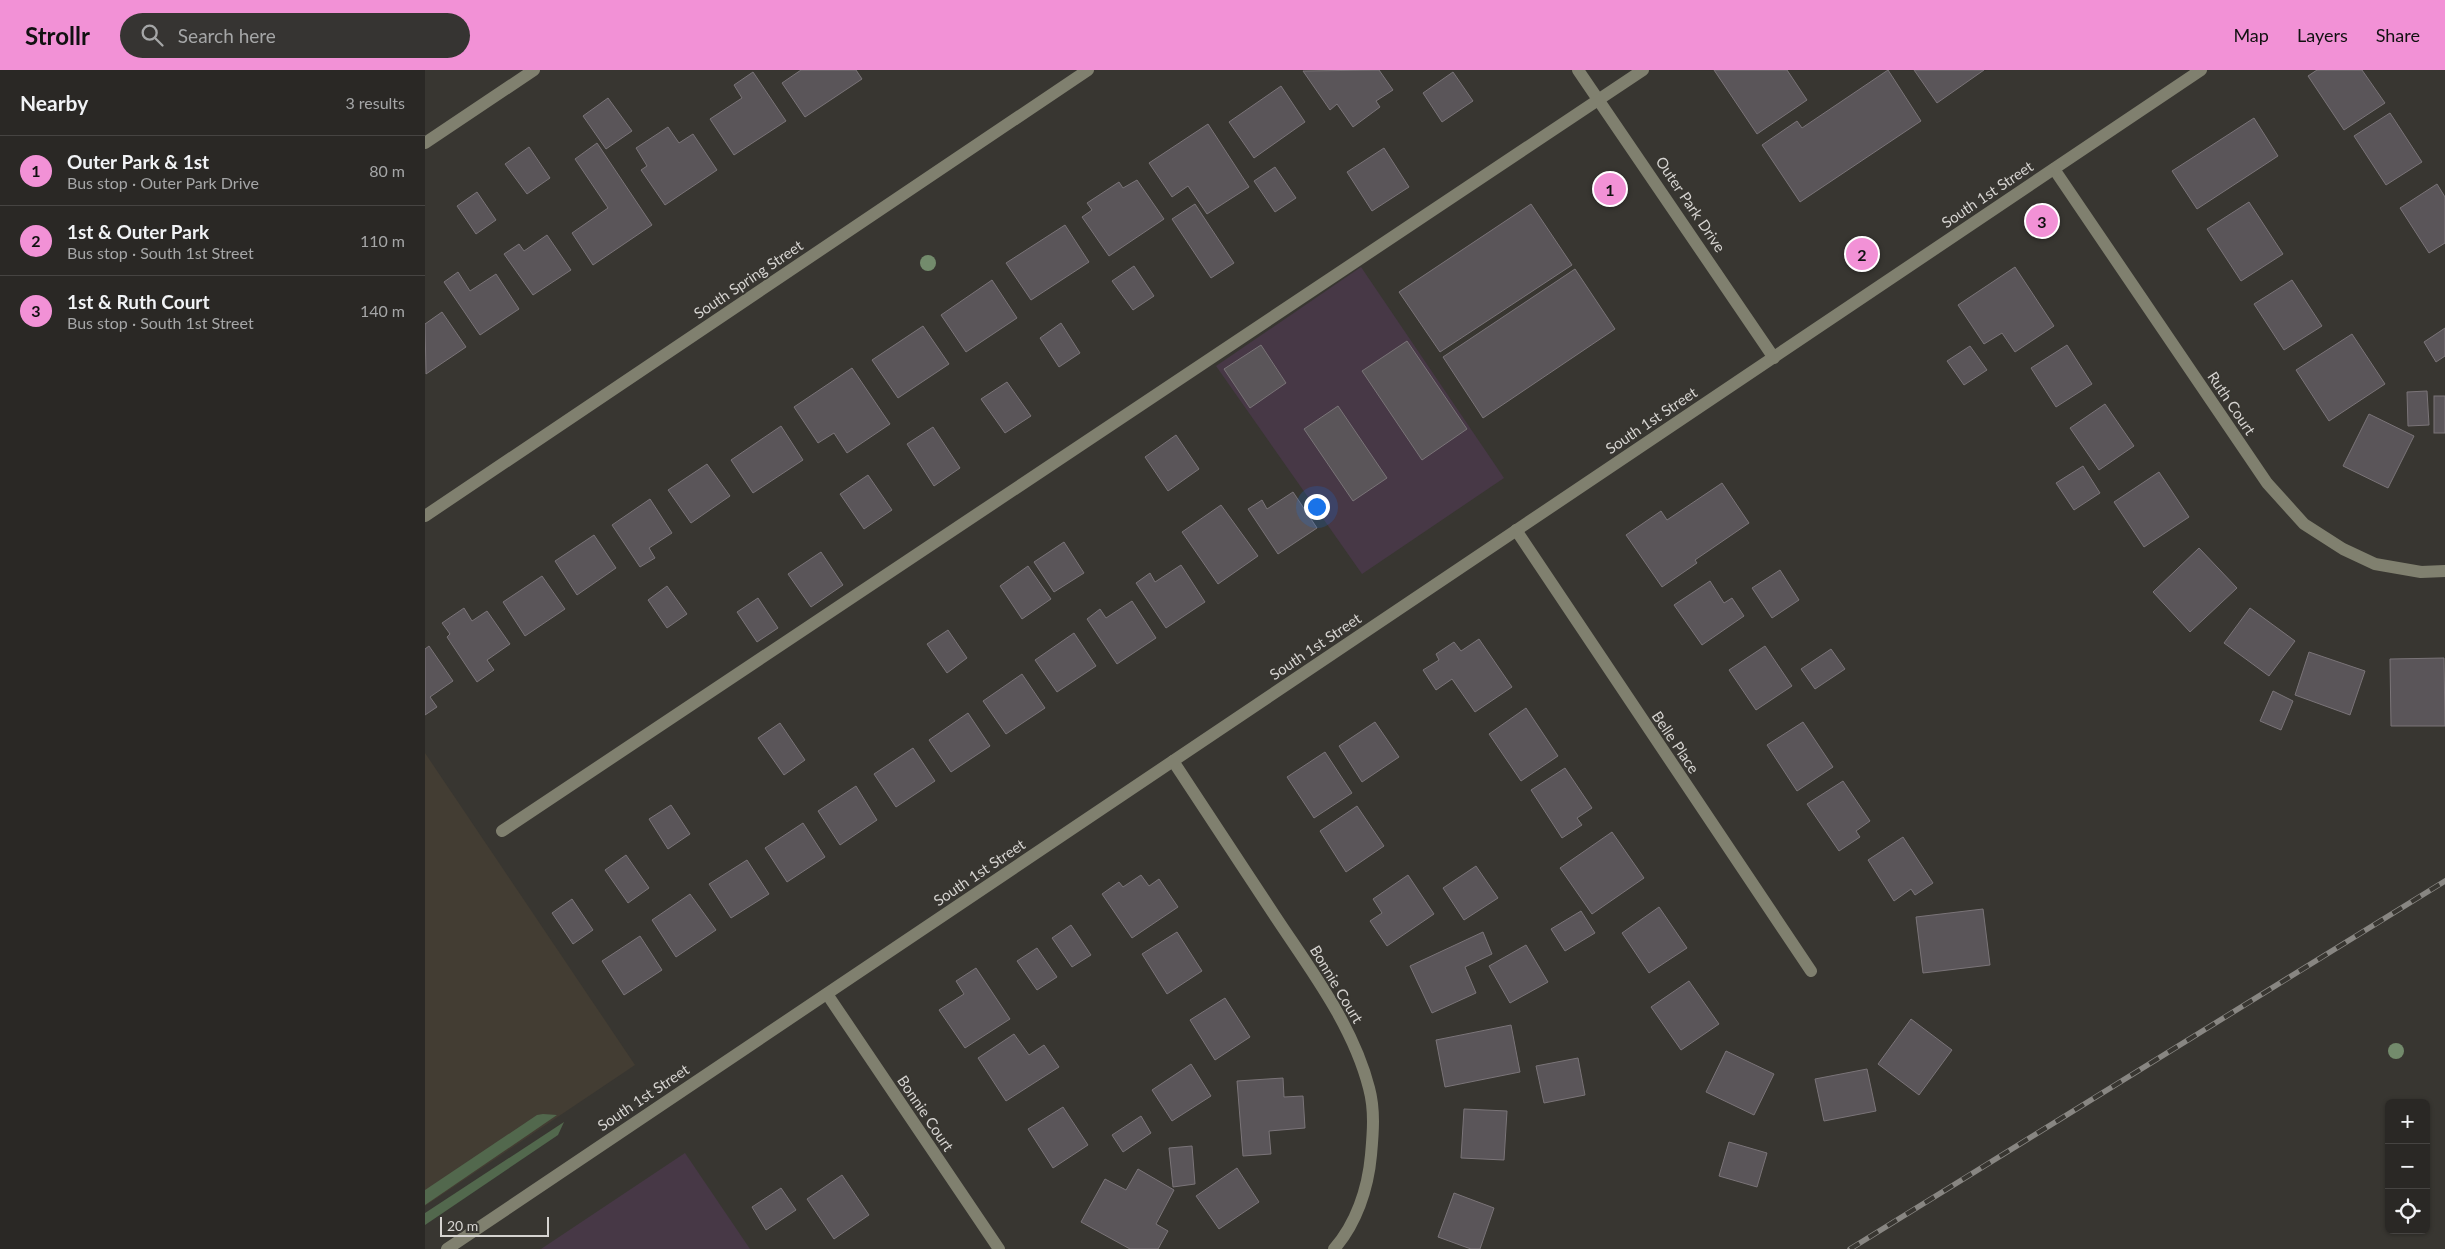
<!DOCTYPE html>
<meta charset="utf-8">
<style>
:root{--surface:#2a2825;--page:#363432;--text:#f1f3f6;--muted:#a5a6a7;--line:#464442;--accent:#f291d6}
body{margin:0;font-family:Lato,sans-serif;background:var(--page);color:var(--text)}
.controls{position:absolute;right:15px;bottom:15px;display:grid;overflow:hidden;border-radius:8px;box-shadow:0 1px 4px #0004}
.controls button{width:45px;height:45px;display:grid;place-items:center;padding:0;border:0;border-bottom:1px solid var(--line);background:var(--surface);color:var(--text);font:25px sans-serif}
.scale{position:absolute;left:15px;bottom:12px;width:109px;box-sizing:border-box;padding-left:5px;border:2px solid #d6d4d1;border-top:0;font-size:14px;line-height:18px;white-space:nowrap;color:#d6d4d1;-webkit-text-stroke:4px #383631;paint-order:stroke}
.you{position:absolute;left:891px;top:436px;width:18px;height:18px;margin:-12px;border:4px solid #fff;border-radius:50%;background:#1a73e8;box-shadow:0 0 0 8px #1a73e833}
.badge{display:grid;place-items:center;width:32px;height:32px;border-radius:50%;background:var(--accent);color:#111;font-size:16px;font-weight:700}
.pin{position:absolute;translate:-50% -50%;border:2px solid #fff;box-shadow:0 1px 5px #0006}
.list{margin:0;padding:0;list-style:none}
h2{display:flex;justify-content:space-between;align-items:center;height:65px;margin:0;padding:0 20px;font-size:21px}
h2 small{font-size:16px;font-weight:400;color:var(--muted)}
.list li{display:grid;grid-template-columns:32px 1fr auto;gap:15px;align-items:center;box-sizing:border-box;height:70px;padding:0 20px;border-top:1px solid var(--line)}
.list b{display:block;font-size:19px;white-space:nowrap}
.list p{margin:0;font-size:16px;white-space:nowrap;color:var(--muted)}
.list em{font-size:16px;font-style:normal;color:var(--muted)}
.icon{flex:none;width:28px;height:28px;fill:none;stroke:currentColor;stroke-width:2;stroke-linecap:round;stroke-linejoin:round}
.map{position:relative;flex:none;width:2020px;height:1179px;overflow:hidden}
header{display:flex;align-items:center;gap:30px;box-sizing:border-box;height:70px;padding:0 25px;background:var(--accent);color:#111}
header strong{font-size:24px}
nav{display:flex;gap:28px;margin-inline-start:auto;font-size:18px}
.search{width:350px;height:45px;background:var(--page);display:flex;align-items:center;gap:12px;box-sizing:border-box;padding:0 18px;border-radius:28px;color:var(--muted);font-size:19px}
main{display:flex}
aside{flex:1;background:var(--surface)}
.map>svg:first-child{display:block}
.commercial{fill:#473846}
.built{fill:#433d33}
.green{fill:#52684d}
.building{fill:#5a5559;stroke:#7a7478}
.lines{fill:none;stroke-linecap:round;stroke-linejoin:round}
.minor{stroke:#80806f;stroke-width:12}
.rail-casing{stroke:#888682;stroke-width:5.5}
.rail{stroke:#383631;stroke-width:4;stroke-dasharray:11;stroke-linecap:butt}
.tree{fill:#738b6c}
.labels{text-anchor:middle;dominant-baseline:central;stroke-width:4;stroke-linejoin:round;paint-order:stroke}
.street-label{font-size:15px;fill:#d6d4d1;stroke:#383631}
</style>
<header>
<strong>Strollr</strong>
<div class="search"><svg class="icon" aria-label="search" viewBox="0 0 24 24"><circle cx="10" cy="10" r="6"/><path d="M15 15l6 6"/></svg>Search here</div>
<nav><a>Map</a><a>Layers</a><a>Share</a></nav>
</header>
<main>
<aside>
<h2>Nearby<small>3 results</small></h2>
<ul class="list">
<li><span class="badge">1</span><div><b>Outer Park &amp; 1st</b><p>Bus stop · Outer Park Drive</p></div><em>80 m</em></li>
<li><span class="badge">2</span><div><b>1st &amp; Outer Park</b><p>Bus stop · South 1st Street</p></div><em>110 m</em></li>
<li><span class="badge">3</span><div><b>1st &amp; Ruth Court</b><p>Bus stop · South 1st Street</p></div><em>140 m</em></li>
</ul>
</aside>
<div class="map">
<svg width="2020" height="1179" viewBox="0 0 2020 1179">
<rect width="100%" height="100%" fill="#383631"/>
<g class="commercial">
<polygon points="936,197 1079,408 937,504 791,296"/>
<polygon points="260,1083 325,1179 116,1179"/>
</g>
<polygon class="built" points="0,683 210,995 0,1136"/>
<g class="green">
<polygon points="118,1044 132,1045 0,1135 0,1120 112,1045"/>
<polygon points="139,1052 133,1065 0,1155 0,1143"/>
</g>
<g class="building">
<polygon points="376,0 431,0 437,9 380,47 357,13"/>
<polygon points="954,0 968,20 951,31 955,37 928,57 912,34 905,40 878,1"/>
<polygon points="1289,0 1362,0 1382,30 1332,64"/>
<polygon points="1463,0 1496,51 1375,132 1337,75 1372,51 1377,58"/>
<polygon points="1489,0 1559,0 1512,33"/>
<polygon points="1892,0 1937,0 1960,33 1919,60 1883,6"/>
<polygon points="328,2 361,51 309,85 285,49 317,28 309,15"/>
<polygon points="1028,2 1048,31 1017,52 998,23"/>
<polygon points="856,16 880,52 829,88 804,52"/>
<polygon points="183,28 207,61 181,79 158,46"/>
<polygon points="1965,43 1997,92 1961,115 1929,66"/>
<polygon points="1829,48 1853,86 1772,139 1747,101"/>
<polygon points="783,54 824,117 782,144 763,116 747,127 724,93"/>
<polygon points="243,57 254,73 268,64 292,100 240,135 216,100 222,96 211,78"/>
<polygon points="172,73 227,155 168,195 147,163 183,138 150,89"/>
<polygon points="104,77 125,108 102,124 80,94"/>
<polygon points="959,78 984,117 947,141 922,102"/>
<polygon points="850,97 871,128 850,142 829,111"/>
<polygon points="712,110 739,149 684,186 657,147 667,140 662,133 694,112 698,118"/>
<polygon points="2012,114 2020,127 2020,173 2004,183 1975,138"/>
<polygon points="52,122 71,150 51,164 32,136"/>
<polygon points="1824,132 1858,184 1816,211 1782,159"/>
<polygon points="770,134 809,193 786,208 747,149"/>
<polygon points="1106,134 1147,195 1015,282 974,222"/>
<polygon points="640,155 664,192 606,230 581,193"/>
<polygon points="122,165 146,200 108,225 79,184 94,174 99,181"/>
<polygon points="709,196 729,226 708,240 687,211"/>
<polygon points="1590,197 1629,256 1590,282 1577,263 1559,274 1533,235"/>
<polygon points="1150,199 1190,259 1058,348 1018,287"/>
<polygon points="33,202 45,221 71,204 94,239 55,265 19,212"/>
<polygon points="567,210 592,248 541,282 516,245"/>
<polygon points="1867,210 1897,256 1859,280 1829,234"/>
<polygon points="17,242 41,277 1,304 0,254"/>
<polygon points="636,253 655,283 634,297 615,268"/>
<polygon points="498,256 524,294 473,328 447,290"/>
<polygon points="2020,258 2020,286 2011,292 1999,272"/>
<polygon points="1927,264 1960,314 1904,351 1871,300"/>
<polygon points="982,271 1042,359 997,390 937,301"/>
<polygon points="836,275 861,313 825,338 799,299"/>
<polygon points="1642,275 1667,314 1631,337 1606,298"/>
<polygon points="1545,276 1562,300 1539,315 1522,291"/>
<polygon points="427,298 465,354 422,383 409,363 393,373 369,337"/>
<polygon points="582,312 606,346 580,363 556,329"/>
<polygon points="2002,321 2004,355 1983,356 1982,322"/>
<rect x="2009" y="326" width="11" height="37"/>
<polygon points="1680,334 1709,376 1674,400 1645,358"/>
<polygon points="913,336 962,408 928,431 879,359"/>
<polygon points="1944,344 1989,366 1963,418 1918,396"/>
<polygon points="356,356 378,390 328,423 306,390"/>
<polygon points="508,357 535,398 509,416 482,374"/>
<polygon points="751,365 774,399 743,421 720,387"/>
<polygon points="282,394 305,426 266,453 243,420"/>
<polygon points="1658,396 1675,423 1649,440 1631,413"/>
<polygon points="1734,402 1764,447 1719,477 1689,432"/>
<polygon points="443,405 467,440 439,459 415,424"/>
<polygon points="1297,413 1324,453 1270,490 1272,493 1237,517 1201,465 1236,441 1242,450"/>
<polygon points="868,422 892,458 853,484 823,439 837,430 842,439"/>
<polygon points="225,429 247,463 224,478 230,488 215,497 187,455"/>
<polygon points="796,435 833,486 793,514 757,462"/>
<polygon points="169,465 191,498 152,525 130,491"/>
<polygon points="639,472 659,503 629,522 609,492"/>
<polygon points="1774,478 1812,518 1765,562 1728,522"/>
<polygon points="396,482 418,515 386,537 363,504"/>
<polygon points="756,495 780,532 741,558 711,513 725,503 730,512"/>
<polygon points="603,496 626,529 597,549 575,516"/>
<polygon points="1355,500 1374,530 1347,548 1327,518"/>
<polygon points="117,506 140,539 100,566 78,532"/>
<polygon points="1285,511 1299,533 1307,528 1319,546 1277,575 1249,535"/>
<polygon points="242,516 262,544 242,558 223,530"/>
<polygon points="333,528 353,558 332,572 312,542"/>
<polygon points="707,531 731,568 692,594 662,549 675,539 681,548"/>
<polygon points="39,538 47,551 62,541 85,574 62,590 69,600 52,612 22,567 25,564 17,553"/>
<polygon points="1825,538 1870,571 1844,606 1799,573"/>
<polygon points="523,560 542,588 522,603 502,574"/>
<polygon points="649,563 671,596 632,622 610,590"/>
<polygon points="1054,569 1087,617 1050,642 1027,609 1011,620 998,600 1014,590 1011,584 1029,572 1036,581"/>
<polygon points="4,576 28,611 5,627 12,637 0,645 0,579"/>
<polygon points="1340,576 1367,616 1331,640 1304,600"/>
<polygon points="1406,579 1420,599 1390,619 1376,599"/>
<polygon points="1884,582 1940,601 1925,645 1870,625"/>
<polygon points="2019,588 2020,656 1966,656 1965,589"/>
<polygon points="597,604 620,638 581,664 558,631"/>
<polygon points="1848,621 1868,631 1856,660 1835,651"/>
<polygon points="1101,638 1133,686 1096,711 1064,664"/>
<polygon points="543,643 565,676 526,702 504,670"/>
<polygon points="950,652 974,687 937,712 914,676"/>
<polygon points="1378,652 1408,697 1372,721 1342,675"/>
<polygon points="355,653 380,690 359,705 333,668"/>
<polygon points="488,678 510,711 471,737 449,704"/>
<polygon points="900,682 927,723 889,748 862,707"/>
<polygon points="1140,698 1167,738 1152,748 1157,755 1137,768 1106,720"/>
<polygon points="1418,711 1445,751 1431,761 1435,767 1414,781 1382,734"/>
<polygon points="431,716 452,750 415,775 393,741"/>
<polygon points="246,735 265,764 243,779 224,749"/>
<polygon points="932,736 959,776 921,802 895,761"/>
<polygon points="378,753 400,787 362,812 340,778"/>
<polygon points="1187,762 1219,808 1167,844 1135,798"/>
<polygon points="1478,767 1508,813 1490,825 1486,819 1469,831 1443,790"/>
<polygon points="201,785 224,818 203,833 180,800"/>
<polygon points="322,790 344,824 306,848 284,814"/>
<polygon points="1051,796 1073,828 1039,850 1018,818"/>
<polygon points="716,805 724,816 734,809 753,837 707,868 677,824 694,812 698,817"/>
<polygon points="983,805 1009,844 962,876 945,851 957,843 948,829"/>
<polygon points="265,824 291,860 251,887 227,850"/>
<polygon points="147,829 168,860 148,874 127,843"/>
<polygon points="1234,837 1262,878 1224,903 1197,863"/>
<polygon points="1558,839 1565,895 1498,903 1491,847"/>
<polygon points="1156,841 1170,863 1140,881 1126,859"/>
<polygon points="646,855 666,885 647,897 627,868"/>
<polygon points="752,862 777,901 742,924 717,884"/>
<polygon points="1058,862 1067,884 1040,897 1051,923 1007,943 985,896"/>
<polygon points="215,866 237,900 199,925 177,891"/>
<polygon points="1101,875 1123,912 1085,933 1064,896"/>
<polygon points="612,878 632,907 612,920 592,891"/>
<polygon points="551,898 585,949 540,978 514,940 539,924 531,911"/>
<polygon points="1264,911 1294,954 1256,980 1226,937"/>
<polygon points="800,928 825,967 790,990 765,950"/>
<polygon points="1486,949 1527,980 1494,1025 1453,994"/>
<polygon points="1086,955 1095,1002 1020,1017 1011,970"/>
<polygon points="589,964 604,985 619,975 634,997 581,1031 553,988"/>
<polygon points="1301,981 1349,1004 1329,1045 1281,1022"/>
<polygon points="1153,988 1160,1025 1119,1033 1111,996"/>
<polygon points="766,994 786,1026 747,1051 727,1020"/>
<polygon points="1442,999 1451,1041 1399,1051 1390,1009"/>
<polygon points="858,1008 859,1027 878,1026 880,1058 844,1061 846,1084 818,1086 812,1011"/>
<polygon points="638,1037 663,1075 628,1098 603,1059"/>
<polygon points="1039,1039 1082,1041 1079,1090 1036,1088"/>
<polygon points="716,1046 726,1063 698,1082 687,1065"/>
<polygon points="1304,1072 1342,1083 1332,1117 1294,1106"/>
<polygon points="767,1076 770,1114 748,1117 744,1078"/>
<polygon points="812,1098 834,1132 794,1159 771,1126"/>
<polygon points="713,1099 749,1120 731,1154 743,1161 733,1179 705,1179 656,1152 680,1109 701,1120"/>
<polygon points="417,1105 444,1145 409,1169 382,1129"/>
<polygon points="356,1118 371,1140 341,1160 327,1137"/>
<polygon points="1029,1123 1069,1138 1055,1179 1046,1179 1013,1167"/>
</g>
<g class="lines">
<g class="minor">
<polyline points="1153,0 1349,288"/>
<polyline points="0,73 109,0"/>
<polyline points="1629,99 1842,413 1879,454 1918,479 1950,494 1996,502 2020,501"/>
<polyline points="0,446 663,0"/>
<polyline points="1091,460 1386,901"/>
<path d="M748,691C781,742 816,794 850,846C885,899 928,955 944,1018C950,1040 948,1063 946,1085C943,1119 931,1154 909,1179"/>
<polyline points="77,761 1218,0"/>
<polyline points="402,924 574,1179"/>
<polyline points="22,1179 1776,0"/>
</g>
<defs>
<polyline id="rail" points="1425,1179 2020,811"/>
</defs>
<use href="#rail" class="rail-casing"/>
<use href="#rail" class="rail"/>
</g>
<g class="tree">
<circle cx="503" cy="193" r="8"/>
<circle cx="1971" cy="981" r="8"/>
</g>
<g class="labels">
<g class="street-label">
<text transform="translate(1562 124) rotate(-34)">South 1st Street</text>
<text transform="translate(1266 134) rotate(56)">Outer Park Drive</text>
<text transform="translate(323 209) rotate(-34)">South Spring Street</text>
<text transform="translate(1807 333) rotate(56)">Ruth Court</text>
<text transform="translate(1226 350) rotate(-34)">South 1st Street</text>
<text transform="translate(890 576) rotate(-34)">South 1st Street</text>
<text transform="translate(1251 672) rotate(56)">Belle Place</text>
<text transform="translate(554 802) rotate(-34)">South 1st Street</text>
<text transform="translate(912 914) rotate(59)">Bonnie Court</text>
<text transform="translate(218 1027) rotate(-34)">South 1st Street</text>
<text transform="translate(501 1043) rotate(56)">Bonnie Court</text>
</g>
</g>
</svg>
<div class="controls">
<button>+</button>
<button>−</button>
<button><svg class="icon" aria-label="locate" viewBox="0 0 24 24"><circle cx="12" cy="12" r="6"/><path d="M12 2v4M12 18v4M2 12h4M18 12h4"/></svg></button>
</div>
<div class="scale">20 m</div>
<div class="you"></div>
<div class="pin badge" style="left:1185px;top:119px">1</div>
<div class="pin badge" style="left:1437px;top:184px">2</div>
<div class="pin badge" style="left:1617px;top:151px">3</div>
</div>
</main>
